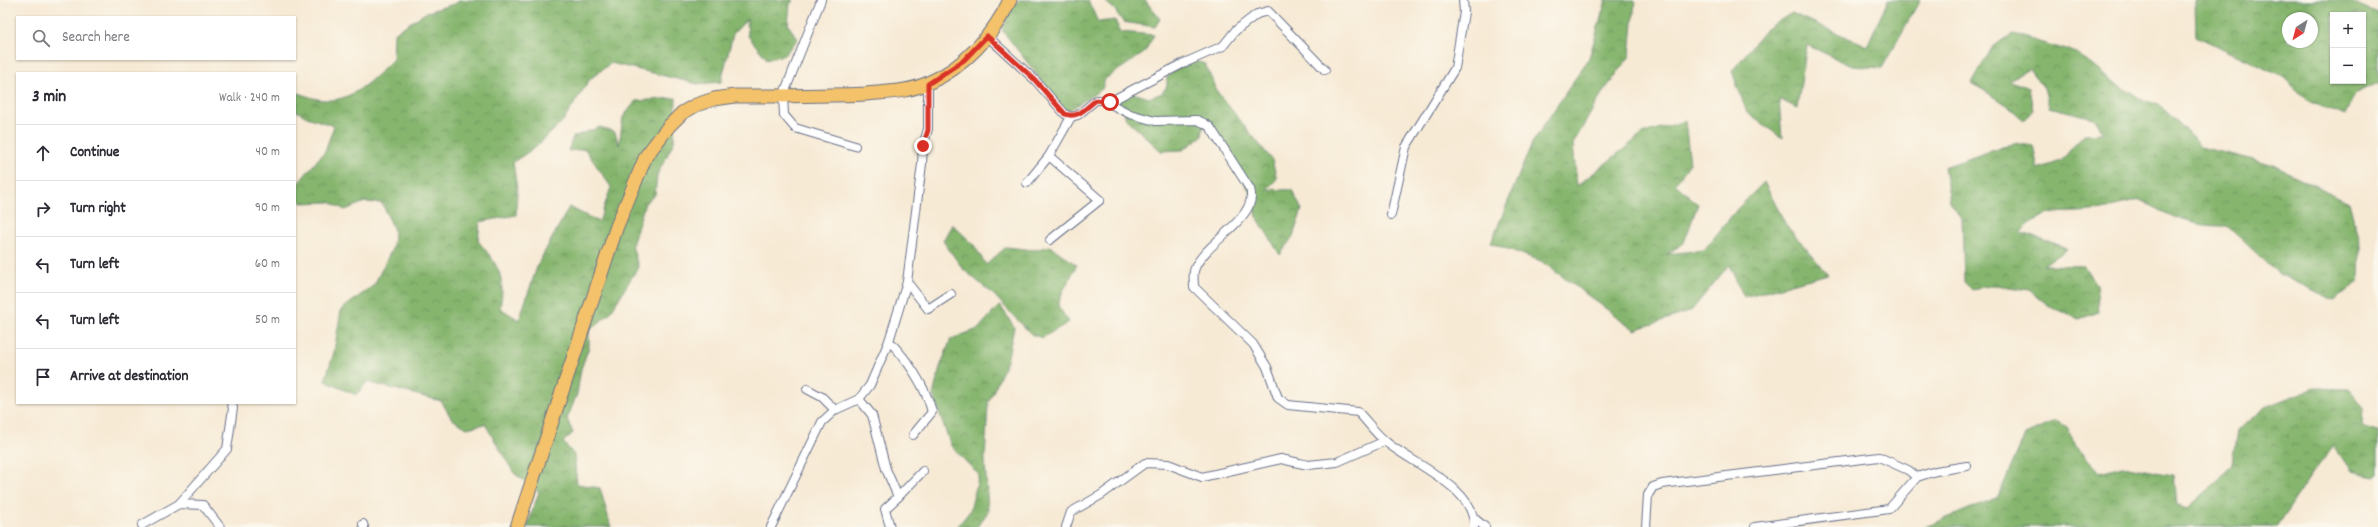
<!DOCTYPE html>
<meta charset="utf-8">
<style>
:root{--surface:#fff;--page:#f2f2f3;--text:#2b2b33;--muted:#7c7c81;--line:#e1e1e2}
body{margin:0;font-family:Dekko,sans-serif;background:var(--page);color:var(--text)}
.controls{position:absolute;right:12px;top:12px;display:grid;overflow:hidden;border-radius:0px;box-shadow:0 1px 3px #0004}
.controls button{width:36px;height:36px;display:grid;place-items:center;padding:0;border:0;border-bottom:1px solid var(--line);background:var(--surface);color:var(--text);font:20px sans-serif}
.compass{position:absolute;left:2282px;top:12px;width:36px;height:36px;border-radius:50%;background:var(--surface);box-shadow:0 1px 3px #0004;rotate:216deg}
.stop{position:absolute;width:12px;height:12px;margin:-9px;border:3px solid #d93025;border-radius:50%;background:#fff}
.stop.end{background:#d93025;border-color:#fff;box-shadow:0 1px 4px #0008}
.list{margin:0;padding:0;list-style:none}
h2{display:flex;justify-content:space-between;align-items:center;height:52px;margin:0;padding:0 16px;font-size:17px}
h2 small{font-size:13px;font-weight:400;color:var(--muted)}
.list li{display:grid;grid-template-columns:26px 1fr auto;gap:12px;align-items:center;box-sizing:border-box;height:56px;padding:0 16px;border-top:1px solid var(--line)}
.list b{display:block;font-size:15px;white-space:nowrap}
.list em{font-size:13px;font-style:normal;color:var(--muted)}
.icon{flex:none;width:22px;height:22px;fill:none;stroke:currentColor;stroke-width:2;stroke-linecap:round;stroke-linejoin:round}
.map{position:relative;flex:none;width:2378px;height:527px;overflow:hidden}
.search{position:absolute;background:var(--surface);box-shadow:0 1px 3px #0004;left:16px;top:16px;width:280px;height:44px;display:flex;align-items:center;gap:10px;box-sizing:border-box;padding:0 14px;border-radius:0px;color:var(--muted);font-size:15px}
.panel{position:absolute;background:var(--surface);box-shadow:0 1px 3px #0004;left:16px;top:72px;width:280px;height:332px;border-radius:0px}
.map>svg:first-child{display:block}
.forest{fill:url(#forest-crowns);stroke:#507266;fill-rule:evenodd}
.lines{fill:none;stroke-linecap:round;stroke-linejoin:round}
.street-casing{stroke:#687088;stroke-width:10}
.primary-casing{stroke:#687088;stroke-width:15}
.street{stroke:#fff;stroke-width:8}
.primary{stroke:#f3c26a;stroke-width:13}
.route{stroke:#d93025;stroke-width:5}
</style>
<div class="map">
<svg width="2378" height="527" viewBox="0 0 2378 527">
<defs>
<pattern id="forest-crowns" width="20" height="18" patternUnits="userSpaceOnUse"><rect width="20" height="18" fill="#86b66e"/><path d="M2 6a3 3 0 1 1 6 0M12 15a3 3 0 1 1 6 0" fill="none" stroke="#6d945e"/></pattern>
</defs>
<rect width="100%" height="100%" fill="#fbf7ec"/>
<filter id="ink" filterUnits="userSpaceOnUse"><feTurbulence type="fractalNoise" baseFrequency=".025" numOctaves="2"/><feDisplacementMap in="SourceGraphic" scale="8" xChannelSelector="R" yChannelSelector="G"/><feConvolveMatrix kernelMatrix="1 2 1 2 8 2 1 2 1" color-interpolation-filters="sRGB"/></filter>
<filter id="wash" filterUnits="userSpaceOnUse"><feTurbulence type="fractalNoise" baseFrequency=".012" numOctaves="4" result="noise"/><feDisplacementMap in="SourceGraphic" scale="16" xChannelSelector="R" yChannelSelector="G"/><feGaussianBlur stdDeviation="0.9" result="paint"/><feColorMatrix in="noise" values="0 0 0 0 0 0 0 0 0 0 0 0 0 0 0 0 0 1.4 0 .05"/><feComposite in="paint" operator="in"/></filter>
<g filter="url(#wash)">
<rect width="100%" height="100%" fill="#f7ead5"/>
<g class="forest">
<path d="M459,0H794L790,4L788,25L798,39L784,55L767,59L748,36L747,19L733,34L721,82L698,84L611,63L590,79L563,121L536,147L513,162L517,189L516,215L480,222L478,241C498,265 506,275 500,308L519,320L538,264L569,207L599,222L611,187L585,149L568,151L573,137L600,127L615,132L619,145L623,117L636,101L676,98L674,142L657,175L655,195L645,203L632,245L638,267L610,313L589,331V347L581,369L577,394L567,419L573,433L563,442L574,455L577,484L600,488L611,527H527L539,492L514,473L485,424L467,428L452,419L441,401L367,382L356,395L325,381L334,352L341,310L374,285L393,247L394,230L382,203L365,202L345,210L330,202L301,203L295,194V187L325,151L334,126L307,117L295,110V92C305,95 316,100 325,100C353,102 375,77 393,59L394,33L427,12L457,3Z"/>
<polygon points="1019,0 1088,0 1098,22 1115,20 1120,32 1154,35 1144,53 1105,79 1102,89 1066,112 1002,30 1008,12"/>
<polygon points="1104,0 1145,0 1160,19 1155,27 1123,22 1115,10"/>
<polygon points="1606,0 1635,0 1630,56 1601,95 1573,144 1577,186 1644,133 1685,121 1690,163 1675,184 1698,204 1684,243 1667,254 1704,250 1738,208 1764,182 1786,225 1828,274 1744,297 1729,265 1691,311 1635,330 1541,261 1491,243 1532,143 1589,58"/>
<polygon points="1888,0 1920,0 1882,68 1852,66 1807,45 1797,108 1779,99 1782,138 1747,113 1732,71 1766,29 1792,13 1867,46"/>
<path d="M2195,0H2347L2378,14V83L2355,94L2345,115L2310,102L2283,77L2196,36ZM2333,15H2363V81H2333ZM2288,18H2312V42H2288Z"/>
<path d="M2014,34L2076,53L2116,84L2143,100L2159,105L2185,129L2200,147L2271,164L2349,202L2360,245L2359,283L2334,300L2279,274L2227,226C2190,227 2172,216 2140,200C2126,203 2112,207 2098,210C2064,216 2047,204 2020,233L2042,239L2066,249L2043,265L2084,266L2096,285L2099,312L2079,319L2048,305L2029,290L1996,285L1971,289L1964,282L1962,218L1950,202L1944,167L2014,143L2033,146L2038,169L2061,161L2084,134L2104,133L2094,118L2049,107L2044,88L2029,69L2009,80L2029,88L2033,110L2024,120L2004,103L1972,83L1993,46Z"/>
<polygon points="1188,59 1205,64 1218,93 1272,160 1277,179 1267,189 1292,190 1302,210 1293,236 1280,255 1257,217 1252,195 1205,120 1202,136 1183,150 1161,151 1126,119 1117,95 1133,93 1149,98 1162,93 1167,86 1167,77"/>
<polygon points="952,224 974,245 986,265 1006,247 1034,250 1050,246 1077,265 1062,293 1058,306 1069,322 1042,338 1031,334 994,295 963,269 943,241"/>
<polygon points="1000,305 1014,327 1007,361 988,403 985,459 988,512 977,527 957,527 970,511 979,475 951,446 933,395 940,367 951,339 978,329"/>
<polygon points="2314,388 2349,389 2363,408 2362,427 2378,431 2378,473 2374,476 2351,471 2334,446 2311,475 2277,527 1925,527 1998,497 2025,435 2056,421 2067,427 2076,446 2100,472 2122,466 2173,475 2176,505 2188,508 2218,481 2232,463 2237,431 2265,407"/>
</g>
</g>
<g filter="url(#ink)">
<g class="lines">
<defs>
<g id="street">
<polyline points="821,0 783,96 784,115 795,128 855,146"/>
<path d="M987,36L1034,79L1065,114L1071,117L1078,115L1096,100H1103L1130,114L1155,121L1197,120L1204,123L1210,127L1250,189C1260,218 1201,244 1194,271C1193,276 1194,282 1194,287L1253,344L1267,367L1278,398L1288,405L1358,412C1367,421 1375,433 1385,441C1410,463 1476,487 1474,527"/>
<polyline points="1109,102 1182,64 1223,46 1235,31 1257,14 1268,11 1325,70"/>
<polyline points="1049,156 1100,200 1050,240"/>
<polyline points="1027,183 1049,156 1071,117"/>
<polyline points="1391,215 1406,147 1455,68 1464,12 1463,0"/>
<polyline points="907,282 928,309 951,294"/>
<path d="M889,341C907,359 926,387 932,412L913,435"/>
<polyline points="807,389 822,397 835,410"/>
<polyline points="859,399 872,415 886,469 898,497 885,509 890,527"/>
<polyline points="898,497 923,471"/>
<polyline points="179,504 227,449 233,408 231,403"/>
<polyline points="1475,519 1485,527"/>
<polyline points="363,524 364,527"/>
<polyline points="142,525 179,504 203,505 220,527"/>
<polyline points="771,527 822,422 835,410 859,399 870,385 889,341 907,282 922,164 923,146 928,129 928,84"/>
<polyline points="1066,527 1071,512 1101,495 1145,463 1168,464 1202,477 1281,459 1308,465 1337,462 1385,441"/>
<polyline points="1646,527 1648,495 1653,487 1662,484 1879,457 1908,470 1917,477"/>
<polyline points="1755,527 1889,509 1917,477 1936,471 1967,466"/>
</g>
<path id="primary" d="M517,527L617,226L646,156L669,126L682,113L696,105L714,99L735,96C778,96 822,96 866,94C886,92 909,92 928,83C964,68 994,34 1010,0"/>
</defs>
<use href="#street" class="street-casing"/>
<use href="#primary" class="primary-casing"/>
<use href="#street" class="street"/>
<use href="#primary" class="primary"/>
</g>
</g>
<g class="lines" filter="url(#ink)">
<path class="route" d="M923,146L928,130V84L964,60L987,36L1034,79L1065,114C1078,119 1086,108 1096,100L1110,102"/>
</g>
</svg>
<div class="controls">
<button>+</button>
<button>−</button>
</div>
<svg class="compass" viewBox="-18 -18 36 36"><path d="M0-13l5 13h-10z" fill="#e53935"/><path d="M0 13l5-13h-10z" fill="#7c7c81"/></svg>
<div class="stop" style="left:1110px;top:102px"></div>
<div class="stop end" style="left:923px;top:146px"></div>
<div class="search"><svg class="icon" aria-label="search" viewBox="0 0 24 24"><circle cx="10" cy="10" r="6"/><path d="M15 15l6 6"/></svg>Search here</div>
<section class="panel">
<h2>3 min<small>Walk · 240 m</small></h2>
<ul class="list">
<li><svg class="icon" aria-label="ahead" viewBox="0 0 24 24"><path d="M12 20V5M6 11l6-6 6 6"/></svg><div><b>Continue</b></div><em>40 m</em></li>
<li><svg class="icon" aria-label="right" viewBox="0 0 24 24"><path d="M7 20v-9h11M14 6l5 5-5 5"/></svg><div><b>Turn right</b></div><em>90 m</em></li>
<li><svg class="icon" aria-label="left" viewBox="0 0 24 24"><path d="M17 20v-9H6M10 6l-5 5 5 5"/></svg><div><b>Turn left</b></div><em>60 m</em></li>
<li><svg class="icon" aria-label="left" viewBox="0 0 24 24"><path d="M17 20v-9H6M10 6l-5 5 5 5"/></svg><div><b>Turn left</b></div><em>50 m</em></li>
<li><svg class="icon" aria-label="arrive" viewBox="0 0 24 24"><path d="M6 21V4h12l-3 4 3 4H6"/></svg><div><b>Arrive at destination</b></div></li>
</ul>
</section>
</div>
